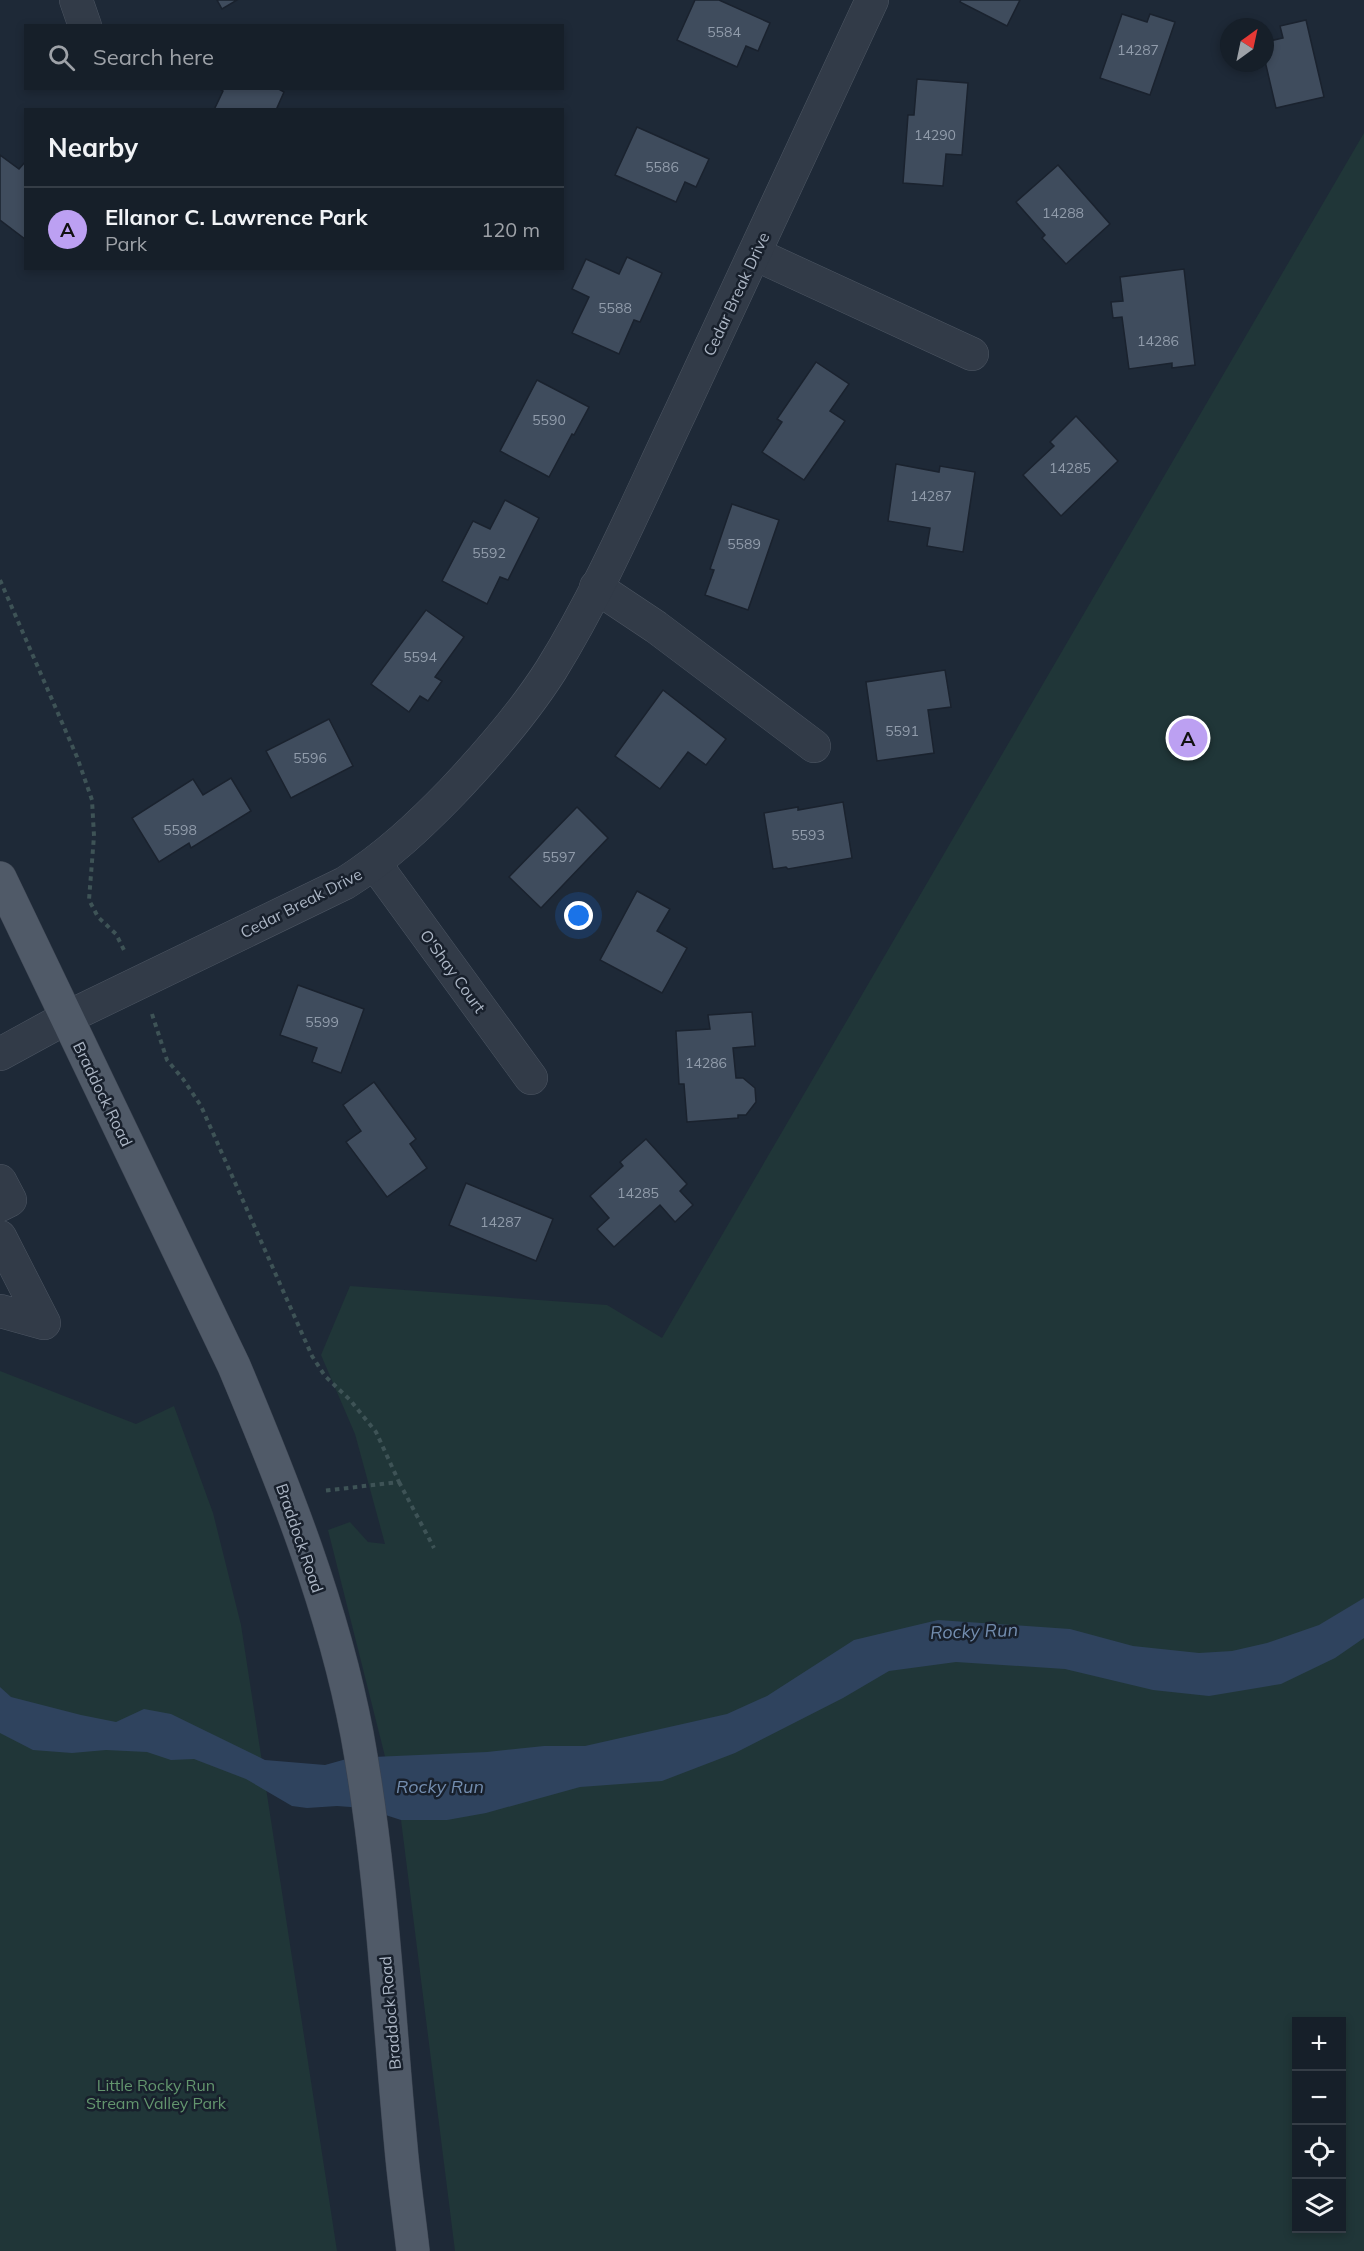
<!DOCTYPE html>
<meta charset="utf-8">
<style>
:root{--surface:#161f29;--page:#232c35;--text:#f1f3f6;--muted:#9ea2a8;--line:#353d46;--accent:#bca0f2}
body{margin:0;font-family:Mulish,sans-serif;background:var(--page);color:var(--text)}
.controls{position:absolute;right:18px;bottom:18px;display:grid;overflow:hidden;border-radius:0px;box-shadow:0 3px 9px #0003}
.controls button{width:54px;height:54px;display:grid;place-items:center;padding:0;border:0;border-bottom:2px solid var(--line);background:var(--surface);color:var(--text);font:30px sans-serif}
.compass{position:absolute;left:1220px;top:18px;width:54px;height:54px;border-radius:50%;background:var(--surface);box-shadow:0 3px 9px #0003;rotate:33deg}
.you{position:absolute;left:579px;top:916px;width:21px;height:21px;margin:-15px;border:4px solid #fff;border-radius:50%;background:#1a73e8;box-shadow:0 0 0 9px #1a73e833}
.badge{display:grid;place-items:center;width:39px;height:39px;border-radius:50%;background:var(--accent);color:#111;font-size:20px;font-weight:700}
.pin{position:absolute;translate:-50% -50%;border:3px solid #fff;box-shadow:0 2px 6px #0006}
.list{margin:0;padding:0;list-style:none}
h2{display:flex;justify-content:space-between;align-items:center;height:78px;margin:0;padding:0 24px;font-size:26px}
h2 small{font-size:20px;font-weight:400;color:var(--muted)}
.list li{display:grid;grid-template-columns:39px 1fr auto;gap:18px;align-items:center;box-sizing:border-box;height:84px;padding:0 24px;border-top:2px solid var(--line)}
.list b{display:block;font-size:22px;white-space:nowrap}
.list p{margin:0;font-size:20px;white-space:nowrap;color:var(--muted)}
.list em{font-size:20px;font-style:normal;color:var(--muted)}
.icon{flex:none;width:33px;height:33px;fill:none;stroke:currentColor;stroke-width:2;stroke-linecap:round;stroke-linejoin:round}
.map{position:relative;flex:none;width:1364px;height:2251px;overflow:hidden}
.search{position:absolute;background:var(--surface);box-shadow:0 3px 9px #0003;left:24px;top:24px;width:540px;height:66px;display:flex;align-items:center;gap:15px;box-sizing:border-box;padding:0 21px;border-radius:0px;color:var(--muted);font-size:22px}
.panel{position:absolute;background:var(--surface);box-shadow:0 3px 9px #0003;left:24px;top:108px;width:540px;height:162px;border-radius:0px}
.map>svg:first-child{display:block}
.green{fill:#203638;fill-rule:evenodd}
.water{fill:#2f435e}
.building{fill:#3f4c5d;stroke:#1a222e;stroke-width:1.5}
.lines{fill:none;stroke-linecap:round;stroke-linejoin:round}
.minor-casing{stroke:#4d5663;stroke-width:34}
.major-casing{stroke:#3c4451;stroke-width:34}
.path{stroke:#3e5356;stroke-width:4;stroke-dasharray:4.5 4.5;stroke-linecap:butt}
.minor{stroke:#323b48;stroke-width:33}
.major{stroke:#505a68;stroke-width:33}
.labels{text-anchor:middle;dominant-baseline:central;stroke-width:5;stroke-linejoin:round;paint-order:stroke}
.number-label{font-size:14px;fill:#919cab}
.street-label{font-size:16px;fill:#acb6c5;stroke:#18202c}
.park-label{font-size:16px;fill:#63966e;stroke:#18202c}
.water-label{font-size:18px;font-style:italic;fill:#738daf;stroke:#18202c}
</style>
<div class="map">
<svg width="1364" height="2251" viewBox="0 0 1364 2251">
<rect width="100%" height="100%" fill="#1e2937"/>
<g class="green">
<path d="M1364,133V2251H455L401,1820L328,1530L350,1522L368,1542L385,1544L355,1434L321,1355L350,1286L607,1305L662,1338ZM1296,2022H1342V2228H1296Z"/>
<polygon points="0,1371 136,1424 174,1406 213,1513 241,1625 337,2251 0,2251"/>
</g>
<polygon class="water" points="1364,1598 1364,1638 1335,1658 1281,1684 1209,1696 1153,1690 1065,1669 956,1662 889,1671 843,1698 735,1753 662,1781 580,1787 486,1813 447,1820 401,1820 364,1808 337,1806 307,1808 292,1806 246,1779 194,1759 171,1760 147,1752 106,1750 72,1753 33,1750 0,1733 0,1687 11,1697 81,1715 116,1722 144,1709 171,1714 265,1760 325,1765 350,1758 487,1752 544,1746 585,1746 727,1714 767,1696 854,1640 938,1620 1070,1629 1133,1646 1199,1653 1232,1651 1267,1643 1319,1625"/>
<g class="building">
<polygon points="217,0 237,0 222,9"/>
<polygon points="695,0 719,0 770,23 758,51 746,46 737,67 677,40"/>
<polygon points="961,0 1020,0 1007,26 960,2"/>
<polygon points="1122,14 1147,22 1150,14 1175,22 1150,95 1100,78"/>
<polygon points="1306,20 1324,97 1276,108 1265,61 1265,42 1283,38 1280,26"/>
<polygon points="917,79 968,83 962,155 946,154 943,186 903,183 908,115 914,115"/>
<polygon points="218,88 277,88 284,92 276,110 214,110 223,91"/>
<polygon points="637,127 709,159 696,187 685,182 676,202 615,175"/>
<polygon points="0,155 19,169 26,161 25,239 0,220"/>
<polygon points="1058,165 1110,224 1066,264 1042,238 1045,235 1016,202"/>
<polygon points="627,257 662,273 640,322 634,320 619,354 572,333 589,297 572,289 586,259 619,274"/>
<polygon points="1184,269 1195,365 1172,368 1172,363 1129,369 1122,317 1113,318 1111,302 1123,301 1120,277"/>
<polygon points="816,362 849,384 830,411 845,421 804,480 762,452 782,422 777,419"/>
<polygon points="537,380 589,407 574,435 572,434 549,477 500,451"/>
<polygon points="1076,416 1118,461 1061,516 1023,475 1054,446 1050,442"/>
<polygon points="896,464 939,472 940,466 975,472 963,552 927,546 930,528 888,521"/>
<polygon points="505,500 539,518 508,580 500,577 487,604 442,581 473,521 490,529"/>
<polygon points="732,504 779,520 748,610 705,595 714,570 710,569"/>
<polygon points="426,610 464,637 435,677 442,681 428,701 420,696 409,712 371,684"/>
<polygon points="945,670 951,707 928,710 934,753 877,761 866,682"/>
<polygon points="663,690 726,739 706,765 688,752 660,789 615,756"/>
<polygon points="329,719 353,766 291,798 266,751"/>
<polygon points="231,778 251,811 191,848 189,843 159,862 132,818 193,779 203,795"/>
<polygon points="843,802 852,858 788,869 786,867 773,869 764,813 798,807 798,810"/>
<polygon points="577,807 608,838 541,908 509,877"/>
<polygon points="637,891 670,909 657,931 687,948 662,993 600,960"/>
<polygon points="298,985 364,1009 341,1073 312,1062 317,1048 280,1035"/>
<polygon points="752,1012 755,1046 733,1048 736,1078 743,1078 755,1088 756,1102 746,1115 738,1115 738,1118 687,1122 684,1084 679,1084 676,1031 710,1029 708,1015"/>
<polygon points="374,1082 416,1139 410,1144 427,1168 387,1197 346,1142 361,1131 343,1105"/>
<polygon points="646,1139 687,1184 680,1191 693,1205 675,1222 660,1205 614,1247 597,1229 609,1218 590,1196 623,1166 620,1162"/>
<polygon points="466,1183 553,1219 536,1261 449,1225"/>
</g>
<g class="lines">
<defs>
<g id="minor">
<polyline points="76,0 85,26"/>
<polyline points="755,254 972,354"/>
<polyline points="596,587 656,627 814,746"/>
<polyline points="375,864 531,1078"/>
<path d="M0,1054L66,1018L345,883C386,857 419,826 452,792C488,754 523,714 551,670C601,589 639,499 680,413C745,276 807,137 872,0"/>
<polyline points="0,1181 10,1200 0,1205"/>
<polyline points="0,1237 44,1323 0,1311"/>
</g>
<path id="major" d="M0,878L234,1366C284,1485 333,1607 357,1734C382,1870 388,2009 401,2147C404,2182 409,2216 413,2251"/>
</defs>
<use href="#minor" class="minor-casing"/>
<use href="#major" class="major-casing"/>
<g class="path">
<polyline points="0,580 77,757 92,800 94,836 89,900 98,917 116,934 125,952"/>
<polyline points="152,1014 167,1060 183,1079 201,1106 312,1356 325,1376 350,1400 376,1432 399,1482 322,1491"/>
<polyline points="399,1482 434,1548"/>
</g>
<use href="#minor" class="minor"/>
<use href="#major" class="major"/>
</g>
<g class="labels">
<g class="number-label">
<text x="724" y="32">5584</text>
<text x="1138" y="50">14287</text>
<text x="935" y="135">14290</text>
<text x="662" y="167">5586</text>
<text x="1063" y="213">14288</text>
<text x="615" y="308">5588</text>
<text x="1158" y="341">14286</text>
<text x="549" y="420">5590</text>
<text x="1070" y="468">14285</text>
<text x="931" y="496">14287</text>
<text x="744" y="544">5589</text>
<text x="489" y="553">5592</text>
<text x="420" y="657">5594</text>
<text x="902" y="731">5591</text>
<text x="310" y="758">5596</text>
<text x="180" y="830">5598</text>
<text x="808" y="835">5593</text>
<text x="559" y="857">5597</text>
<text x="322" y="1022">5599</text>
<text x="706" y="1063">14286</text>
<text x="638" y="1193">14285</text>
<text x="501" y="1222">14287</text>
</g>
<g class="street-label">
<text transform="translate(736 294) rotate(-65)">Cedar Break Drive</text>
<text transform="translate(301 903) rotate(-27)">Cedar Break Drive</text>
<text transform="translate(453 971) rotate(54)">O'Shay Court</text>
<text transform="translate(103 1094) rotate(64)">Braddock Road</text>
<text transform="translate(300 1538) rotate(71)">Braddock Road</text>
<text transform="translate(390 2013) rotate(-95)">Braddock Road</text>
</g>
<g class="park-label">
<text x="156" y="2085">Little Rocky Run<tspan x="156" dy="18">Stream Valley Park</tspan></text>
</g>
<g class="water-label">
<text transform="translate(974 1631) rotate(-2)">Rocky Run</text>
<text x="440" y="1786">Rocky Run</text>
</g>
</g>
</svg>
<div class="controls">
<button>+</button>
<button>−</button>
<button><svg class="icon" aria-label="locate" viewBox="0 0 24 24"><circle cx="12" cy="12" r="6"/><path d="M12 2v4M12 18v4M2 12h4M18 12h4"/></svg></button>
<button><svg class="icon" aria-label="layers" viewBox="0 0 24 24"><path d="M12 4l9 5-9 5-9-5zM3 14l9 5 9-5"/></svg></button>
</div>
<svg class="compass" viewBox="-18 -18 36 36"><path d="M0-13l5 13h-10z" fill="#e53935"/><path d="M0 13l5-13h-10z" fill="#9ea2a8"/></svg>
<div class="you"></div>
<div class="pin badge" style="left:1188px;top:738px">A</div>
<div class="search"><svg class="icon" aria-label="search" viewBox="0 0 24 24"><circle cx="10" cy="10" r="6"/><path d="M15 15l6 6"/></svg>Search here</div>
<section class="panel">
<h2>Nearby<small></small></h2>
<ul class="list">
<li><span class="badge">A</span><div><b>Ellanor C. Lawrence Park</b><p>Park</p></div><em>120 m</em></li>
</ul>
</section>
</div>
